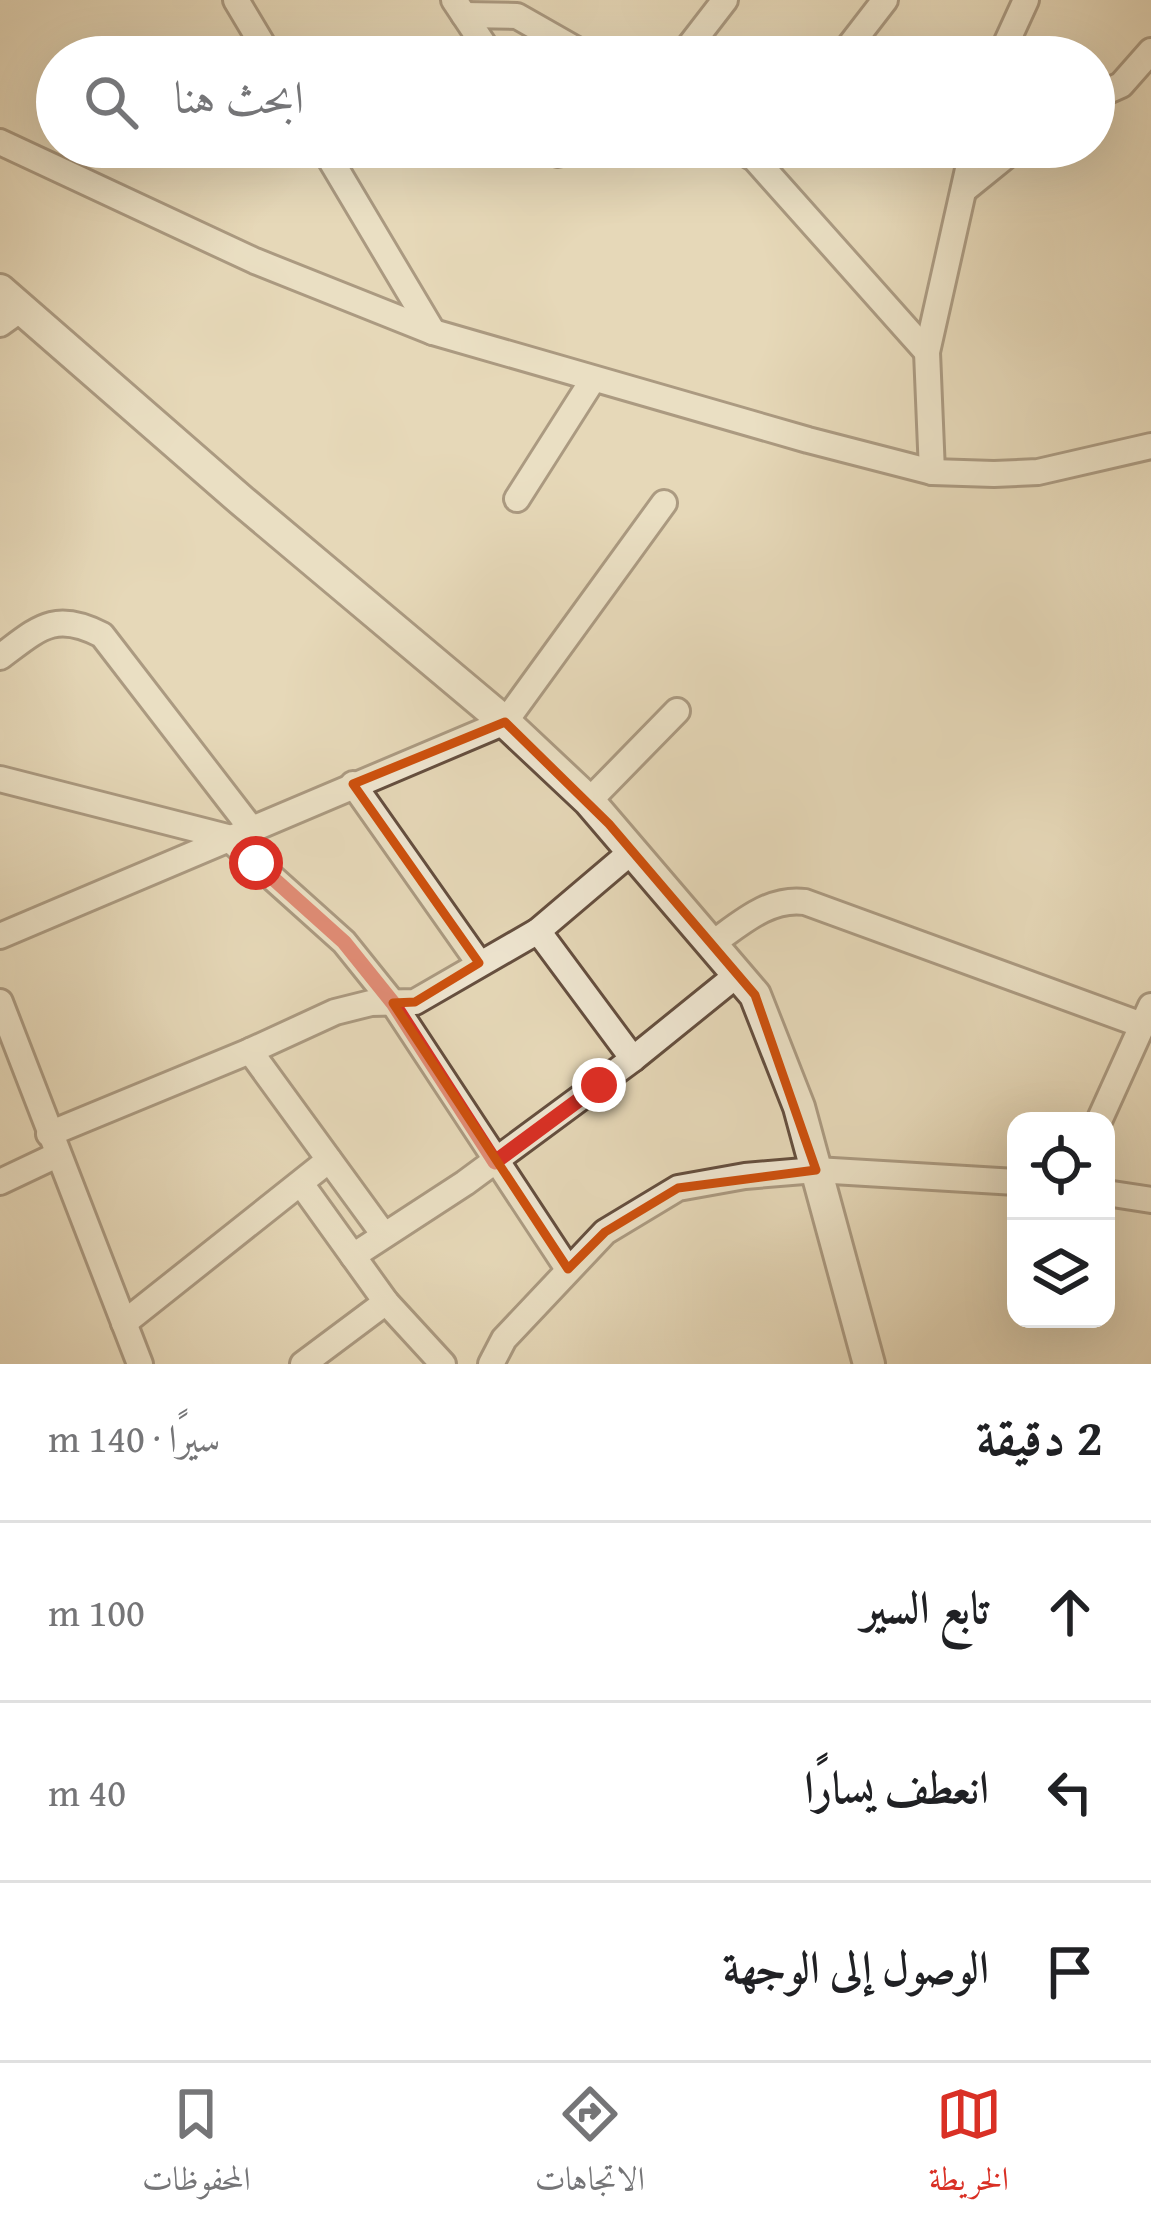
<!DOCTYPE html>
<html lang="ar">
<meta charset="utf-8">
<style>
:root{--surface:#fff;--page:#f6f6f6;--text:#202124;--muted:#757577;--line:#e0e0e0;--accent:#d93025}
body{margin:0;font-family:"Gentium Book Plus",Amiri,serif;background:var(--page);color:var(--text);direction:rtl}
.controls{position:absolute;right:36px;bottom:36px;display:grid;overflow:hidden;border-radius:24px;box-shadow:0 12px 48px #0002}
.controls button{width:108px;height:108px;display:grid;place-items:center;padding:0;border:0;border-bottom:3px solid var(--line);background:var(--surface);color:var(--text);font:60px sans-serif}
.stop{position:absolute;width:36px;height:36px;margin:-27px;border:9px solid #d93025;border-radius:50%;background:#fff}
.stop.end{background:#d93025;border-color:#fff;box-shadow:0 3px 12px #0008}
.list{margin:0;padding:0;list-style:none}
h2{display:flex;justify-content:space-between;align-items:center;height:156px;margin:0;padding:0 48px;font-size:51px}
h2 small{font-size:39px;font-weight:400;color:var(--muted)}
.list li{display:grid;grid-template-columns:78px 1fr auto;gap:36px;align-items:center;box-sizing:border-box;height:180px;padding:0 48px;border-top:3px solid var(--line)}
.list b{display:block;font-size:45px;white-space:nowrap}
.list em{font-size:39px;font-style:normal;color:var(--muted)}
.icon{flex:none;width:66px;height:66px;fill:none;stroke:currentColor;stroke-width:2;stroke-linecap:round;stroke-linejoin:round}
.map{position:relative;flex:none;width:1151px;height:1364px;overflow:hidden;direction:ltr}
.search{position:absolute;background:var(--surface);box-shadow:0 12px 48px #0002;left:36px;right:36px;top:36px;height:132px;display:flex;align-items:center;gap:30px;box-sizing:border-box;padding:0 42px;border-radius:66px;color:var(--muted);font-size:45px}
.sheet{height:696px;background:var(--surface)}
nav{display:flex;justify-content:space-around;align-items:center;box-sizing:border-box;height:168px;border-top:3px solid var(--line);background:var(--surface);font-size:33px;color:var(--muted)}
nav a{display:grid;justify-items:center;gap:6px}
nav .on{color:var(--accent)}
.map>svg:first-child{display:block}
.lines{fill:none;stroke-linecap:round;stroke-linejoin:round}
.minor-casing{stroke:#654f3f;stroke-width:30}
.tertiary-casing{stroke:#654f3f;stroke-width:36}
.minor{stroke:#efe6d1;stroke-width:24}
.tertiary{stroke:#efe6d1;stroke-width:30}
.route{stroke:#d93025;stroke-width:15}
.marked{fill:none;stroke:#ce510e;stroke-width:9;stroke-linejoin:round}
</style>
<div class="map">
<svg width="1151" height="1364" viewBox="0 0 1151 1364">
<rect width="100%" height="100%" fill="#e6d8b8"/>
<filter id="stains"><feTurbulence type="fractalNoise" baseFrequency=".00167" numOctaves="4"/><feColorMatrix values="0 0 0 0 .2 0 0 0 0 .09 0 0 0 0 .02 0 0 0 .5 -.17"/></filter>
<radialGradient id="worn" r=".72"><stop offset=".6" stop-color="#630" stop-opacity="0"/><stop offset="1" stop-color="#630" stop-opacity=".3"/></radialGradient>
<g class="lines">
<defs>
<g id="minor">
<polyline points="236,0 270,57"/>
<polyline points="454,0 492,57"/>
<polyline points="464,15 517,16 589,57"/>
<polyline points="681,57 725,0"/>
<polyline points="841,57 885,0"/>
<polyline points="1000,57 1026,0"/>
<polyline points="1094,97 1121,85 1151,51"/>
<polyline points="0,142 255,261 433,332 808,440 932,472 994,474 1038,472 1151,446"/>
<polyline points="323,147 433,332"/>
<polyline points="553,147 558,154"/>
<polyline points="735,147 755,159 927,352"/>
<polyline points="964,190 1017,147"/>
<polyline points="0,324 21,309"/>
<polyline points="932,472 927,352 973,147"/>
<polyline points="517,499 592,381"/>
<path d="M0,657C38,629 54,610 102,635L250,827"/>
<polyline points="0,779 227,837 344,942 393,1003 568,1269"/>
<polyline points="353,784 479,963"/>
<polyline points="589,801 677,711"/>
<polyline points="538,931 633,1059"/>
<polyline points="0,936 505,722 664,503"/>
<path d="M713,943C740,924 769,897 805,902L1142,1025"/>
<polyline points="0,1002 140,1364"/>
<polyline points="250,1051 384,1235"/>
<polyline points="1099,1121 1151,1006"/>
<polyline points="49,1134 250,1051 335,1012 371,1003 415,1002 538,931 631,852"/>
<polyline points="0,1182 57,1155"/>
<polyline points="302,1185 386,1302 443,1364"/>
<polyline points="1106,1193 1151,1200"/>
<polyline points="353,1256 465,1183 633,1059 738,974"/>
<polyline points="124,1323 329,1160"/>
<polyline points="303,1364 386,1302"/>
<polyline points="491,1364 504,1339 605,1232 678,1188 745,1176 816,1170 1016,1182"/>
</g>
<polyline id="tertiary" points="0,290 242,501 505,722 589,801 755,995 799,1107 869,1364"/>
</defs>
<use href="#minor" class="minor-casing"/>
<use href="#tertiary" class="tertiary-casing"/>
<use href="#minor" class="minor"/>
<use href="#tertiary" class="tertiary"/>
</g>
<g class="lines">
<polyline class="route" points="256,863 344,942 393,1003 495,1162 599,1085"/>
</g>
<path d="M0 0H1151V1364H0ZM505,722L609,824L755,995L816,1170L678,1188L605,1232L568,1269L393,1003L415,1002L479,963L353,784Z" fill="#e6d8b8" fill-opacity=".55" fill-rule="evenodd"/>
<path class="marked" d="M505,722L609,824L755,995L816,1170L678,1188L605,1232L568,1269L393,1003L415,1002L479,963L353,784Z"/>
<rect width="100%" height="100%" filter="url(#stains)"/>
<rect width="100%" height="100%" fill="url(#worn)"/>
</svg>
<div class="controls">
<button><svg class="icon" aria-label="locate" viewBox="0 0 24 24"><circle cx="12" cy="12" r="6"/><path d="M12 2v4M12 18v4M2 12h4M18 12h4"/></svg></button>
<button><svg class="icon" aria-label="layers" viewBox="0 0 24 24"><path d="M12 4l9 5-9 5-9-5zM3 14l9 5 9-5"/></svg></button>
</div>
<div class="stop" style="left:256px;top:863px"></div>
<div class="stop end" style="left:599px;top:1085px"></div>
<div class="search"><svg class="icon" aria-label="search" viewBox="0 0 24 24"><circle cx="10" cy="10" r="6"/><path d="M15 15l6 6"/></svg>ابحث هنا</div>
</div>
<section class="sheet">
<h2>2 دقيقة<small>سيرًا · 140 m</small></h2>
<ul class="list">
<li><svg class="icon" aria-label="ahead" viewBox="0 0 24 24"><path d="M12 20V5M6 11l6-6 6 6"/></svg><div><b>تابع السير</b></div><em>100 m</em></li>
<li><svg class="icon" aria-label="left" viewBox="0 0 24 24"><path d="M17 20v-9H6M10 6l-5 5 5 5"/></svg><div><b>انعطف يسارًا</b></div><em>40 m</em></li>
<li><svg class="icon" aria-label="arrive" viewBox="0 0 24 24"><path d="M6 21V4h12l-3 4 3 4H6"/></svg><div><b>الوصول إلى الوجهة</b></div></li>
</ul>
</section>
<nav>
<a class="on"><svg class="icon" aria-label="map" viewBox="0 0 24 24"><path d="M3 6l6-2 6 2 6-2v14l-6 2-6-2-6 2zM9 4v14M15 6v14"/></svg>الخريطة</a>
<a><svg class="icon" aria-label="directions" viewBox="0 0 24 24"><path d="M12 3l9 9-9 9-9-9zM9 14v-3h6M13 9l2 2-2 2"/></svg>الاتجاهات</a>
<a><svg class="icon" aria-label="saved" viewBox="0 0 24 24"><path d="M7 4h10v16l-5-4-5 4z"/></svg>المحفوظات</a>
</nav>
